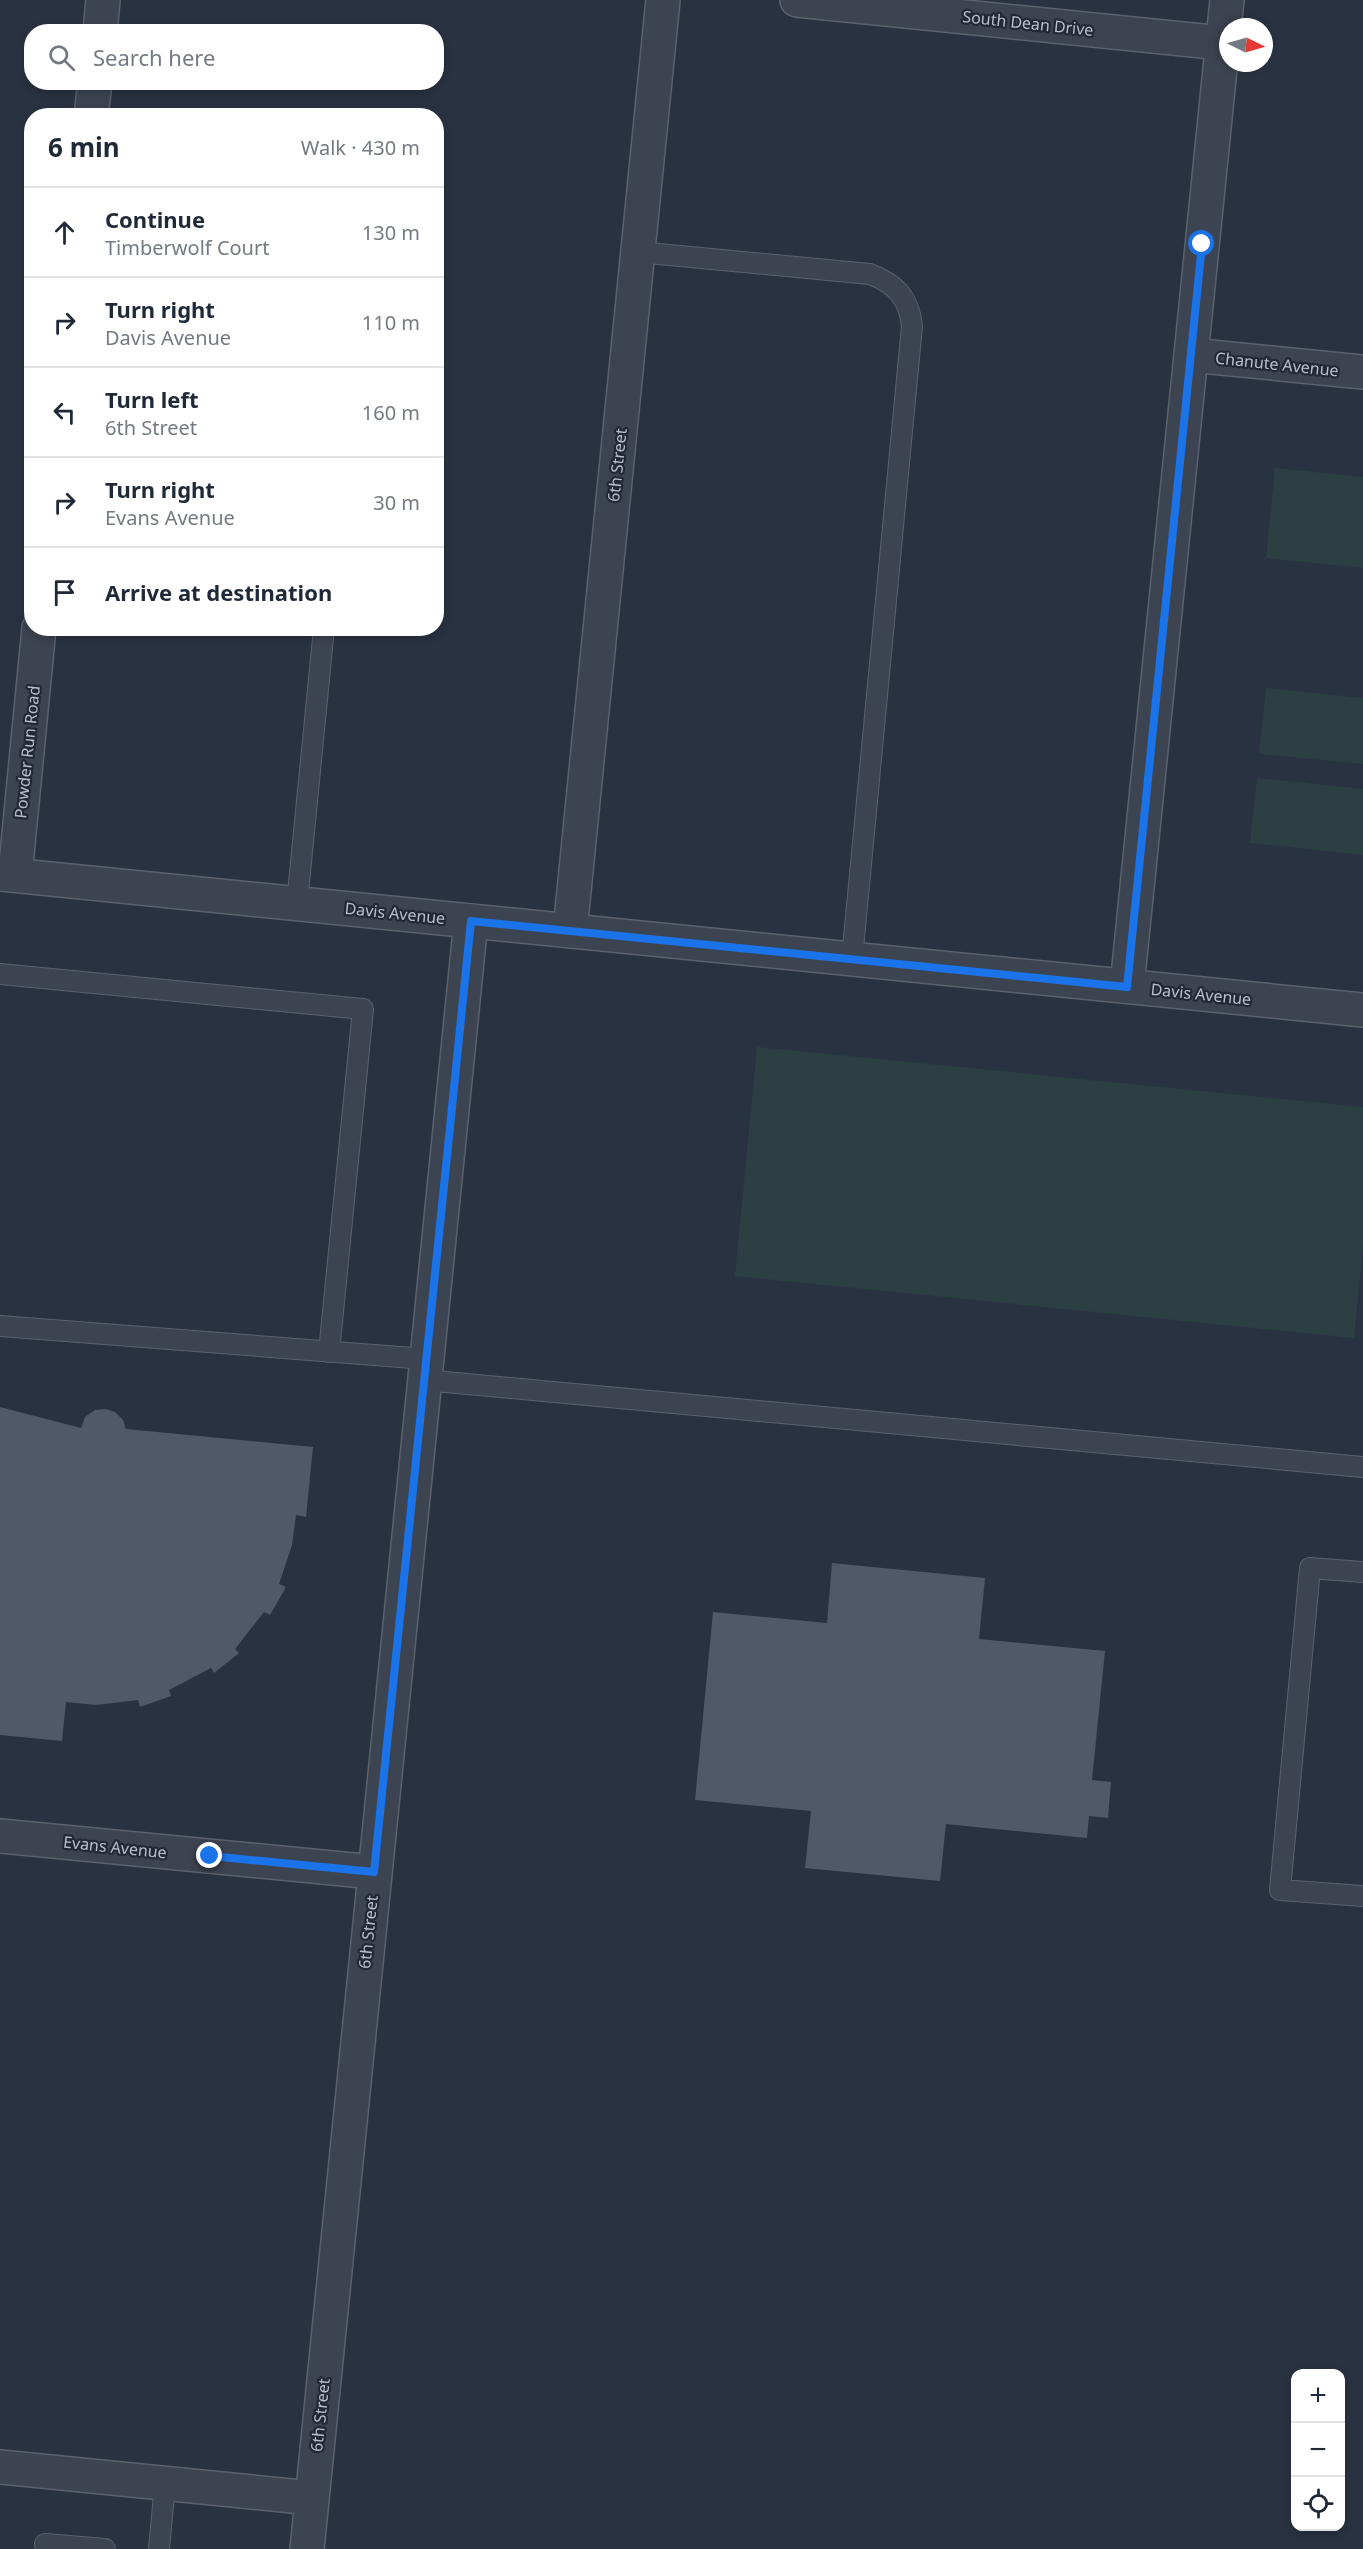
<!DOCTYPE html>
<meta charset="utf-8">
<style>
:root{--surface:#fff;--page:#f6f6f7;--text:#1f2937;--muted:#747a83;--line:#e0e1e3}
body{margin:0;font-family:"Noto Sans",sans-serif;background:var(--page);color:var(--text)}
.controls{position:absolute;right:18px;bottom:18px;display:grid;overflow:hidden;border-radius:12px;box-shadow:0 3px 9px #0003}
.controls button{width:54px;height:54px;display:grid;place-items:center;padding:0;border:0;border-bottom:2px solid var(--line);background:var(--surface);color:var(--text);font:30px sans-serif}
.compass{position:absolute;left:1219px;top:18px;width:54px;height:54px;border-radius:50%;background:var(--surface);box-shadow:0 3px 9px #0003;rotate:95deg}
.stop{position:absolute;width:18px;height:18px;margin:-14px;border:4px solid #1a73e8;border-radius:50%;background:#fff}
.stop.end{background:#1a73e8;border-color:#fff;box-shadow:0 2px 6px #0008}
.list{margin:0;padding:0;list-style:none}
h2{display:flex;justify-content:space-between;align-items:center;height:78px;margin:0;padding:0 24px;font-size:26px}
h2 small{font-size:20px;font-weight:400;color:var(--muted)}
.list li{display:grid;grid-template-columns:39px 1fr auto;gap:18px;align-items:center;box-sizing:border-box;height:90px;padding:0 24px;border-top:2px solid var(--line)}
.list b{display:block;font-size:22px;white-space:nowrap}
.list p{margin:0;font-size:20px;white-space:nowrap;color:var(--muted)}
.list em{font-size:20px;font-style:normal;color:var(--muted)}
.icon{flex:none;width:33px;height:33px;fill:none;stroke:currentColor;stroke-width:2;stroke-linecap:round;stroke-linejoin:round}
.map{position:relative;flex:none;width:1363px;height:2549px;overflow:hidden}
.search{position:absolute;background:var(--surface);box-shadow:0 3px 9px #0003;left:24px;top:24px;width:420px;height:66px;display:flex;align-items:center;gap:15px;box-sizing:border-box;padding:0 21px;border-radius:24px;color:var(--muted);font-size:22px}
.panel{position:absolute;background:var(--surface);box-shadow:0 3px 9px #0003;left:24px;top:108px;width:420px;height:528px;border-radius:24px}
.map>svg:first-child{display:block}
.green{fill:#2c4043}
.building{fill:#505969}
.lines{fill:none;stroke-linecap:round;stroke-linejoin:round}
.lane-casing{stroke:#5b626e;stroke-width:22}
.street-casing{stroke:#5b626e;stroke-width:36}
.lane{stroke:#3d4451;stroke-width:20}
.street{stroke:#3d4451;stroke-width:33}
.route{stroke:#1a73e8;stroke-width:8}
.labels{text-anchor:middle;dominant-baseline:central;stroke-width:4.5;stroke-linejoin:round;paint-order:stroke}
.street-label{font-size:16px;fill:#bac0cb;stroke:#222936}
</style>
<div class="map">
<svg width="1363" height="2549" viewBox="0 0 1363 2549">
<rect width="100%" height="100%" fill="#293241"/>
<g class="green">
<polygon points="1275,468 1363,477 1363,568 1266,558"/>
<polygon points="1266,688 1363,698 1363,764 1259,754"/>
<polygon points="1257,778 1363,789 1363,855 1250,843"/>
<polygon points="757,1047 1363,1107 1363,1246 1354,1338 735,1276"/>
</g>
<g class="building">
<polygon points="0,1407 81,1428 85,1417 95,1410 106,1409 115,1412 123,1420 126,1429 313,1447 306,1517 296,1515 292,1545 279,1584 286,1587 270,1615 264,1612 235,1649 239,1653 214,1673 211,1668 169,1690 171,1696 140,1707 138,1700 96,1705 66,1702 62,1741 0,1735"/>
<polygon points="832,1563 985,1578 979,1639 1105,1651 1092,1780 1111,1782 1108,1818 1089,1816 1087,1838 946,1824 940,1881 805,1868 811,1811 695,1800 713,1612 827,1623"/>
</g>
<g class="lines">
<defs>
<g id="lane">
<path d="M638,252L870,274C896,284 909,298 912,326L852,959"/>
<polyline points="297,903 324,628"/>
<polyline points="0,974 363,1009 329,1352"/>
<polyline points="0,1326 426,1359"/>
<polyline points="424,1380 1363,1467"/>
<polyline points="1363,1572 1310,1568 1280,1890 1363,1896"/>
<polyline points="45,2544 105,2549"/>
<polyline points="159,2549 165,2484"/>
</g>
<g id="street">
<polyline points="797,0 1222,43"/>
<polyline points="100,32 103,0"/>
<polyline points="91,116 95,82"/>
<polyline points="1191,355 1363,372"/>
<polyline points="0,874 1363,1010"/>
<polyline points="15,875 39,628"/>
<polyline points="570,931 663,0"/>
<polyline points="1127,986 1227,0"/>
<polyline points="0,1836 374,1872"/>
<polyline points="0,2467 312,2498"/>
<polyline points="307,2549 471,921"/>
</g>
</defs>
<use href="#lane" class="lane-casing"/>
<use href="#street" class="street-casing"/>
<use href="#lane" class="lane"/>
<use href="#street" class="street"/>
</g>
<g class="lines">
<polyline class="route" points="210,1856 374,1872 471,921 1127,987 1202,244"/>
</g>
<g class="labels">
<g class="street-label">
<text transform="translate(1028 23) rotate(6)">South Dean Drive</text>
<text transform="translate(1277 364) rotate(6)">Chanute Avenue</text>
<text transform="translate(617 465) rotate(-84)">6th Street</text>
<text transform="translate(27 752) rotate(-84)">Powder Run Road</text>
<text transform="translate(395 913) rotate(6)">Davis Avenue</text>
<text transform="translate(1201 994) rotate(6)">Davis Avenue</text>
<text transform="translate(115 1847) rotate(6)">Evans Avenue</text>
<text transform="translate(368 1932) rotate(-84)">6th Street</text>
<text transform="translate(320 2415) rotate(-84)">6th Street</text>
</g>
</g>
</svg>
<div class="controls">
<button>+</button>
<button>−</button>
<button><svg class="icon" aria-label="locate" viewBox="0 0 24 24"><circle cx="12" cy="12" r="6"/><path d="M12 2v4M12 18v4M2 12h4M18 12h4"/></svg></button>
</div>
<svg class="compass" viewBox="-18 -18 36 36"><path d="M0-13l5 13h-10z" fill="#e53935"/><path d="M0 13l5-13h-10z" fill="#747a83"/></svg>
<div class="stop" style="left:1202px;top:244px"></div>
<div class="stop end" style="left:210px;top:1856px"></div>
<div class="search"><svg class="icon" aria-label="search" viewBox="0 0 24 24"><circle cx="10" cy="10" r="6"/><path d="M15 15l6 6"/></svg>Search here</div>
<section class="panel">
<h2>6 min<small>Walk · 430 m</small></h2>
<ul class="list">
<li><svg class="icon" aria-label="ahead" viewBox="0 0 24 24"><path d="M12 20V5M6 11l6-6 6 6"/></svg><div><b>Continue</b><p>Timberwolf Court</p></div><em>130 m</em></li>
<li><svg class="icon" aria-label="right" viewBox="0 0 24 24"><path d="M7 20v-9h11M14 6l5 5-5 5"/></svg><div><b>Turn right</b><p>Davis Avenue</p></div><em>110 m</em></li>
<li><svg class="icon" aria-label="left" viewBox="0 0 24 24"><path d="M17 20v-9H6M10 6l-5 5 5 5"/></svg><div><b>Turn left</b><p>6th Street</p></div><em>160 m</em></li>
<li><svg class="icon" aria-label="right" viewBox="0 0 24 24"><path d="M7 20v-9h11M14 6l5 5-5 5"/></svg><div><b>Turn right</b><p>Evans Avenue</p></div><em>30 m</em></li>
<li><svg class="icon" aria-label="arrive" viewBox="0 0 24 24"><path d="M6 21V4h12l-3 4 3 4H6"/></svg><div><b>Arrive at destination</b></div></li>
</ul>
</section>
</div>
